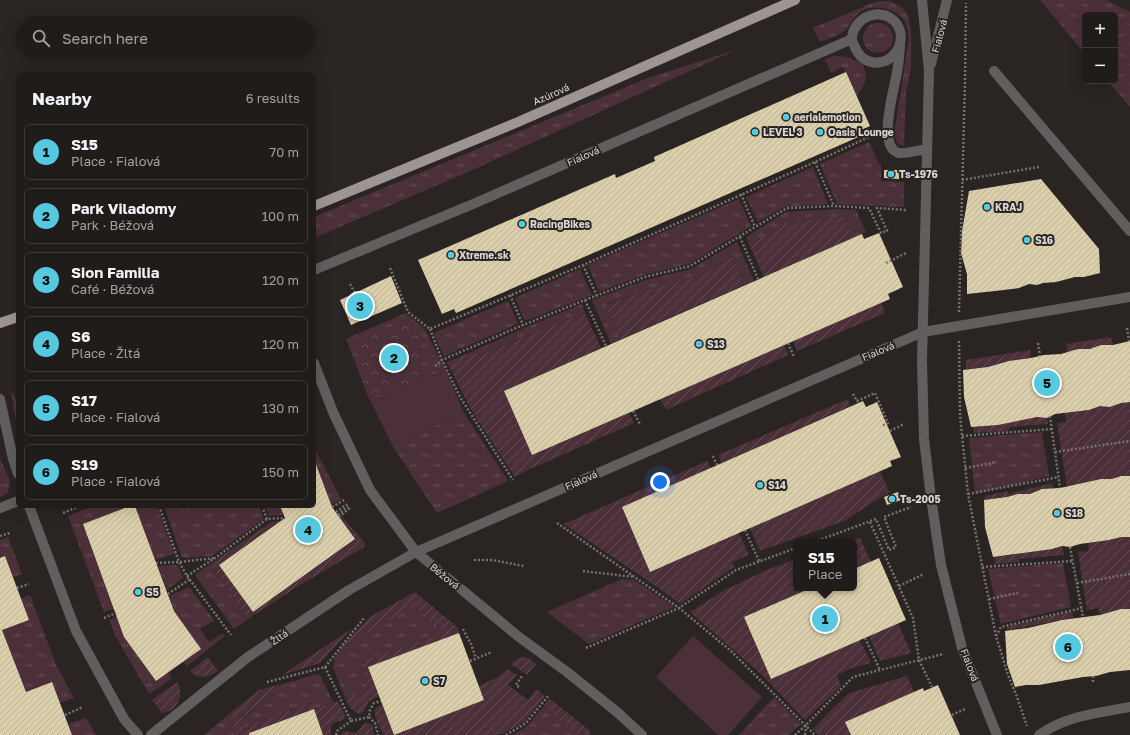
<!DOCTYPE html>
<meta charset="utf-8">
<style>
:root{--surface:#201c1a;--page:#2d2927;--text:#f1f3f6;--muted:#a2a1a2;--line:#3d3a39;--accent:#56c9e1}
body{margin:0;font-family:"Golos Text",sans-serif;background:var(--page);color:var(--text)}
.controls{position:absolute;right:12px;top:12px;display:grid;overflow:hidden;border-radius:6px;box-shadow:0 4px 16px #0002}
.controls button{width:36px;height:36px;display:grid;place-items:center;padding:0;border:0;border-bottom:1px solid var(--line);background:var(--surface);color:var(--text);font:20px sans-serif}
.you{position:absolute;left:660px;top:482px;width:14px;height:14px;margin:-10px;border:3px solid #fff;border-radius:50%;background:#1a73e8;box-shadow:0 0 0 6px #1a73e833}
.badge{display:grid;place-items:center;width:26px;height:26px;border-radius:50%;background:var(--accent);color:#111;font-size:13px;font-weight:700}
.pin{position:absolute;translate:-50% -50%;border:2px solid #fff;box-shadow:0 1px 4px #0006}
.popup{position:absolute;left:793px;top:539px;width:64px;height:52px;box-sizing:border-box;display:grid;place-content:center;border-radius:6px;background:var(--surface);filter:drop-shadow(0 1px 3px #0005);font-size:13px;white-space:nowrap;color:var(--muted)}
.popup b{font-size:15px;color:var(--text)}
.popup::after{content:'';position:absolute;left:50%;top:100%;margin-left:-8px;border:8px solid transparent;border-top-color:var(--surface)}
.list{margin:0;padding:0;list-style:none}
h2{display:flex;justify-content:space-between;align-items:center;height:52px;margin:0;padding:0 16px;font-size:17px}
h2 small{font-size:13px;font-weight:400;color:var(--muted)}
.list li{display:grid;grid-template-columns:26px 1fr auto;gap:12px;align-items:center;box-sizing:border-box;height:56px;margin:0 8px 8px;padding:0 8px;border:1px solid var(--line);border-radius:6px}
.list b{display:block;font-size:15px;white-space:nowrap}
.list p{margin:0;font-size:13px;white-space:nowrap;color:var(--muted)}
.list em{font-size:13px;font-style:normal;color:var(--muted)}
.icon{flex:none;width:22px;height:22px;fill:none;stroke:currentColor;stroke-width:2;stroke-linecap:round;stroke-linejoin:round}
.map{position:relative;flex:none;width:1130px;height:735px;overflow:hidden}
.search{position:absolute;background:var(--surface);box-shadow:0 4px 16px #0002;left:16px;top:16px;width:300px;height:44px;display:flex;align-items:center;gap:10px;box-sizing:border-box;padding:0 14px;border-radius:22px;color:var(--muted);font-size:15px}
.panel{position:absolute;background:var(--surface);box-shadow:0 4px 16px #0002;left:16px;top:72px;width:300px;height:436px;border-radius:6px}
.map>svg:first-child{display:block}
.grass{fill:url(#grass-tufts)}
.park{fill:url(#park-crowns)}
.garden{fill:url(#garden-furrows)}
.pitch{fill:#4c3039}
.building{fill:url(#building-hatch)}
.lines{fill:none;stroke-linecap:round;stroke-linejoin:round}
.path{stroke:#76726f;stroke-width:2.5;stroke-dasharray:2 2;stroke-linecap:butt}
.minor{stroke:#615e5d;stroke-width:10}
.major{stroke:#9c9594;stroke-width:10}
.poi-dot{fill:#56c9e1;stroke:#2a2522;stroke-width:1.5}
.labels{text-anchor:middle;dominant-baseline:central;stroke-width:4;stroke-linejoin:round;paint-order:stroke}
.street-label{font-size:10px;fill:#d9d6d3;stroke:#2a2522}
.poi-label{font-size:10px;font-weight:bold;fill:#d9d6d3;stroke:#2a2522;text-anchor:start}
</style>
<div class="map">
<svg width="1130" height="735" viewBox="0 0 1130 735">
<defs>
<pattern id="grass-tufts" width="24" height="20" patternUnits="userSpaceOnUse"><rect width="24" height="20" fill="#4c3039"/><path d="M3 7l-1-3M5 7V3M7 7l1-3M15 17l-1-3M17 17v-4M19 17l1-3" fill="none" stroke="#654d55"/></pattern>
<pattern id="park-crowns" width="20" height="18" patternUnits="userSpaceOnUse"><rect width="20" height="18" fill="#4c3039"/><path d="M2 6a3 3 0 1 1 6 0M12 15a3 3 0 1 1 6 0" fill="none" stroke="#654d55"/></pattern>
<pattern id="garden-furrows" width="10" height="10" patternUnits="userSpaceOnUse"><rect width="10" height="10" fill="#4c3039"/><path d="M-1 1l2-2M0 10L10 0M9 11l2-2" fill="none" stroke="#654d55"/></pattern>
<pattern id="building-hatch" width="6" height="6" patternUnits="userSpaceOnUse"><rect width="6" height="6" fill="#dbcfab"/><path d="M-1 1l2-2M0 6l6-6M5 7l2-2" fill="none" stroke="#bcb295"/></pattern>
</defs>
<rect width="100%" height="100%" fill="#2a2522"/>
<g class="grass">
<polygon points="1040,0 1106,0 1130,12 1130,107 1108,81 1115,81 1115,15 1085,15 1085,54"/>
<path d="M881,1H889L903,8L909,18L911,32V69L906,92L904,146L898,144L894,135L909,38C908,32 907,25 904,20C894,7 872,3 859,13C852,18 851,26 845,30C839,36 828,38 820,42L813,28L870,4Z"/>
<circle cx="878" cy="38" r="15"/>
<polygon points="738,49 468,172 314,238 314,217 648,78"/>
<path d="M837,56L847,57L862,63C869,77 866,84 856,96L843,67L831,73L825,59Z"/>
<polygon points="869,142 879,164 881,164 881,181 904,182 904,207 837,204 820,164"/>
<polygon points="813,167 828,204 784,207 758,222 746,197"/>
<polygon points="739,199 751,226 689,264 644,275 599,292 588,265"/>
<polygon points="837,209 856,210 866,232 854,238 844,217 789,222 749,244 746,237 786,212"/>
<polygon points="737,242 754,281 744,285 731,256 700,276 649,289 606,304 621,339 611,344 592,300 646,280 691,269"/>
<polygon points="580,269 592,295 525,321 515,298"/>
<polygon points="508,301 518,324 444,356 434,333"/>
<polygon points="582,304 585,313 555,324 478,356 474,351 524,328"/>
<polygon points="406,313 424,328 446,371 371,402 346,339"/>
<polygon points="464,413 508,481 437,513 392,445"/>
<polygon points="1042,432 1049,476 975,494 969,438"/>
<polygon points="314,447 341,499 331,505 314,459"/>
<polygon points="0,459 10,481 8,493 0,497"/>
<polygon points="93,506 130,506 83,524 114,609 104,612 68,516"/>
<polygon points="135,506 157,506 174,554 155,560"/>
<polygon points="164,506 259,506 264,519 212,556 182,558"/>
<polygon points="265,506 280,506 283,515 269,516"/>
<polygon points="8,537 22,574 13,577 5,556 0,558 0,540"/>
<polygon points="1063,563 1071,607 1001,624 988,569"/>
<polygon points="210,564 248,619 234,629 195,575"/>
<polygon points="178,565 183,578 167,590 158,566"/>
<polygon points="622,579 634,580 674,607 589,644 547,612"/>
<polygon points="189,587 214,620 200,629 209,642 223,633 225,636 187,666 183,662 201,649 174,611 169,596"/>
<polygon points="30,595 56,665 74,698 60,703 52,682 26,692 2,630 29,620 21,599"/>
<path d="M412,607L417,610L446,633L362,660L368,689L345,698L333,667C333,658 338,651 343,645Z"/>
<polygon points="117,616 156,681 168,672 172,678 149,694 116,637 109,620"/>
<polygon points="317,674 320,675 333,702 314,709 311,703 246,727 243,718 290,682"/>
<polygon points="774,697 801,724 789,735 739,735"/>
<polygon points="544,706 578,735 513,735 527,726"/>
<polygon points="229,714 237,735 204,735"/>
<polygon points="86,718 96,735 72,735 68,724"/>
</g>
<g class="park">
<polygon points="412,319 441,371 369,399 349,345"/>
<path d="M172,506H199C195,523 175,523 172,506Z"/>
</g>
<g class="garden">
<polygon points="844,217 854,238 764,277 749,244 789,222"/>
<polygon points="731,256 744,285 621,339 606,305 649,289 700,276"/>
<polygon points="881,302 885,313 797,351 793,341"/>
<polygon points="585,313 601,348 504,391 532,455 629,413 634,423 528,470 515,477 475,416 465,398 447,362 474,351 479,356 555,324"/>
<polygon points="1111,337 1113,345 1090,349 1078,349 1067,352 1066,344"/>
<polygon points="784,345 788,355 666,410 660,399"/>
<polygon points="1030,350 1031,358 1009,361 988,367 966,369 966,360"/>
<polygon points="10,388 18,404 18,429"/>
<polygon points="848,399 850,406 722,463 718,455"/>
<polygon points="1130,402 1130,476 1121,476 1112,479 1101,479 1067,486 1057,423 1066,422 1065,413 1089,410 1100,406 1110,407 1121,403"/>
<polygon points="1037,417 1047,418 1048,424 1009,427 1009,431 974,433 973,427 998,425"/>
<polygon points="707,461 711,468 622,507 650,572 739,533 749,555 732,562 734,567 680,604 663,591 564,524"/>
<polygon points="880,471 889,492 844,521 760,551 750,528"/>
<polygon points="1052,483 1053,488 1042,489 1030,494 1018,494 1007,497 985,500 985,496 1007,491 1008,494"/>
<polygon points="342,517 365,543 364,547 297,587 248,619 210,564 271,522 280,521 220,565 253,612 355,540 341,519"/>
<polygon points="1121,537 1130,537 1130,609 1121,609 1100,615 1098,608 1087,610 1078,552 1089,551 1088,543 1109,540"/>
<polygon points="860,538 871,562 854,569 854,542 847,542"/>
<polygon points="1062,546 1064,555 1019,559 1019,562 995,564 995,557 1052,549"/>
<polygon points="796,559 796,588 811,588 744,617 771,679 860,640 871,663 855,667 837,675 841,686 805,720 760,673 690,612 723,591 764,571"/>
<path d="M415,592L457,627L459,633L368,667L379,696L369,701L364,711L359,714C351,710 348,706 345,698L368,689L362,660L445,633L417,610L412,608L343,645L370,617Z"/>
<path d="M1072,611L1073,618C1051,621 1029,627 1007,630V627Z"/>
<polygon points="898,623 911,653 880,661 869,636"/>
<polygon points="351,629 320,663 282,675"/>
<path d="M208,657L218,671C210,677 198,680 190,671Z"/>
<polygon points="523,657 530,659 536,664 527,675 511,664 517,659"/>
<path d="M508,669L517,675L508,685L528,700L536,689L545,696L525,721L503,734L494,735H384C381,730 371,713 376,708C378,706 380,706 382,705L394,735L484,700L479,686L498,677Z"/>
<polygon points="907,676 914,692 845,722 851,735 818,735 813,729 830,711 849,693"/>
<path d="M177,682C185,696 177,711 162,713L152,700Z"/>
<polygon points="290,682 243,717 246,727 311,703 314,709 337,701 344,712 345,717 343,720 333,723 331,726 331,735 323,735 314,709 249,733 249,735 237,735 229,714 259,690"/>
<polygon points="550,699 589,730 591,735 578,735 544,706"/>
<path d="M366,723C374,724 373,728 374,735H341L344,731L357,733L363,725Z"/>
</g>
<g class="pitch">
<polygon points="446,371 464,413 392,445 371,402"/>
<polygon points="693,636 762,697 728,735 718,735 656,677"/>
</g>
<g class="building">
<polygon points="846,72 870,126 861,130 863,135 456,313 454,309 442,314 418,260 615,174 616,178 655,161 654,157"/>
<polygon points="884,170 899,170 899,179 884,178"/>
<polygon points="1041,179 1099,249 1100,273 1084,277 1075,277 1056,282 1043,283 1037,285 1029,284 1019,288 995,291 967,294 967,274 961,253 962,231 969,191"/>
<polygon points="879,233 903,287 888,294 890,299 532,455 504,391 862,234 864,239"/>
<polygon points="391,276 402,303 351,325 340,300"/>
<polygon points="1130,341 1130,402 1121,403 1110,407 1100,406 1089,410 1055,414 1047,418 1037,417 998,425 971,427 964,397 963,370 988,367 1009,361 1031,358 1044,355 1061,354 1078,349 1090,349 1101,345 1113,345"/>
<polygon points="863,401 866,407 877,402 901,457 890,461 892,466 650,572 622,507"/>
<polygon points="314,459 332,507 355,539 253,612 219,565 285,518 280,506 314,506"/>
<polygon points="1121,476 1130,476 1130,537 1121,537 1109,540 1080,544 1070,547 1062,546 1052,549 993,557 985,527 984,500 1007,497 1018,494 1030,494 1042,489 1060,488 1101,479 1112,479"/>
<polygon points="898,492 901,500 887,505 884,497"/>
<polygon points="130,506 135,506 174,611 201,649 156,681 124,637 83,524"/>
<polygon points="5,556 29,620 2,630 26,692 52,682 72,735 0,735 0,558"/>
<polygon points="879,558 906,620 771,679 744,617 811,588 854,588 854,569"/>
<polygon points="1121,609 1130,609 1130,670 1110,672 1096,676 1083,677 1039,685 1026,685 1015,687 1007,664 1005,631 1028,628 1062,620 1100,615"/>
<polygon points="459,633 484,700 394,735 368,667"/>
<polygon points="938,685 960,735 851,735 845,722 923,688 924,691"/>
<polygon points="314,709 323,735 249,735 249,733"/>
</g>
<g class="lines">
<g class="path">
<polyline points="815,162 834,206"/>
<polyline points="962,180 1039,167"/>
<polyline points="741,194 755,227"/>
<polyline points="740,237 758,279"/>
<polyline points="886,263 906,253"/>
<polyline points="583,265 597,296"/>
<polyline points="390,268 408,312 430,329 583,265 815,162 871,136"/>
<polyline points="350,284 355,293"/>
<polyline points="510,295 523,325"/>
<polyline points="585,300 606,346"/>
<polyline points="959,312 965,82 966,3"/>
<polyline points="1127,328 1129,341"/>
<polyline points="430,329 442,360 460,397 513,480"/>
<polyline points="959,341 960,415 968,494 996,636 1008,675 1017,697 1027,726"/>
<polyline points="788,343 794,357"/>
<polyline points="1038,343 1040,356"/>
<polyline points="435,366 442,360 523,325 585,300 645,277 690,266 787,208 834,206 869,208 881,233 887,231 877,208 907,210"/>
<polyline points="853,394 857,401 875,393 888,423 882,426"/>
<polyline points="633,411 640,424"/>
<polyline points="1050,416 1060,488"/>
<polyline points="890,431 904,424"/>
<polyline points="962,436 1052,429"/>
<polyline points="1055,452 1130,441"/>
<polyline points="713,456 717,465"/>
<polyline points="965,468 997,462"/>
<polyline points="968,494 1059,477"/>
<polyline points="159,506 179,562 187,576 231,635"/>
<polyline points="262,506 267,519"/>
<polyline points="332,507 344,500"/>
<polyline points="336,512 347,504"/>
<polyline points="63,513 80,506"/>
<polyline points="338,515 348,506"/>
<polyline points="339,517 350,508"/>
<polyline points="870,522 913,618 919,660 932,687"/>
<polyline points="557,523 679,608 731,651 815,735"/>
<polyline points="745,530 759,561"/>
<polyline points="0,536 10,533"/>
<polyline points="814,542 876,519 889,550 896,547 884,517 911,507"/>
<polyline points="1070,547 1083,617"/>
<polyline points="474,560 492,560 524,566"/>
<polyline points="156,563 179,562 214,558"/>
<polyline points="982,567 1073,561"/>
<polyline points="583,571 634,577"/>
<polyline points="187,576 215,558 267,519 285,518"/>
<polyline points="1077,583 1130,574"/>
<polyline points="899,586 924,574"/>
<polyline points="17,588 29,584"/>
<polyline points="168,594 190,579"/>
<polyline points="989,599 1018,593"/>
<polyline points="104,618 116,613"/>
<polyline points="463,629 471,644 476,658"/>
<polyline points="996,636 1001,627 1082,608"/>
<polyline points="865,638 880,670"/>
<polyline points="586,648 679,608 736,570 796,548"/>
<polyline points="470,661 492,652"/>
<polyline points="325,667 364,618"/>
<polyline points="1093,676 1093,682"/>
<polyline points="267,682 325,667 351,721 369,717 370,710 374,703 381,701"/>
<polyline points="519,687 516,685 522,676"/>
<polyline points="65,715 83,707"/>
<polyline points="952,715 965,709"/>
<polyline points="369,717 375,723 378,735"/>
<polyline points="336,735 337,731 351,721"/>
<polyline points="506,735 526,723 549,695"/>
<polyline points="795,735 806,725 853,677 943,654"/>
<polyline points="805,735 806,726"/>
</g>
<g class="minor">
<polyline points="922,0 929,71 922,362 924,439 931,498 941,565 962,648 997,735"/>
<path d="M878,14C881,15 884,15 887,16C913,28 899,68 871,62C863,60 857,53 854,45C853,43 852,42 852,40C851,30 860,19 869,16C871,15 875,15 878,14Z"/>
<path d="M900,47C899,55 899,64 897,72C895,87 876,148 899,153C905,154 921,150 927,149"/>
<polyline points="931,64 947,0"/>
<polyline points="994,71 1130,231"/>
<polyline points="314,270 473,204 852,39"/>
<polyline points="314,363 333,412 370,490 416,552 519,637 567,672 617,712 642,735"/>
<polyline points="0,399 13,459 18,474"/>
<polyline points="29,506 76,631 124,719 138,735"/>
<polyline points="0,508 18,501"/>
<polyline points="151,735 248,657 349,590 416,552 923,332 1130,297"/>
<path d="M1039,735C1066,716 1097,713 1130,707"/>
</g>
<g class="major">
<polyline points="314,206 518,122 795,0"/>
<polyline points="0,323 18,317"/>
</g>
</g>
<g class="poi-dot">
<circle cx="786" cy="117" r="4"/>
<circle cx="755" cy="132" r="4"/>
<circle cx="820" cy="132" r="4"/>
<circle cx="891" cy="174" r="4"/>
<circle cx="987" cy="207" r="4"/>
<circle cx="522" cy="224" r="4"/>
<circle cx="1027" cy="240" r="4"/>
<circle cx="451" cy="255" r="4"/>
<circle cx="699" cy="344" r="4"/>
<circle cx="760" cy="485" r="4"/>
<circle cx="892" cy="499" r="4"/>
<circle cx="1057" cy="513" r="4"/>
<circle cx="138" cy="592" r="4"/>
<circle cx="425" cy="681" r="4"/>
</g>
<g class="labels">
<g class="street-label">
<text transform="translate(939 36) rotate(-75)">Fialová</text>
<text transform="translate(551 94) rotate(-24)">Azúrová</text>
<text transform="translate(583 156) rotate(-24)">Fialová</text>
<text transform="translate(878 351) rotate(-23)">Fialová</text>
<text transform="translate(581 480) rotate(-24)">Fialová</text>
<text transform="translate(445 576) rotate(39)">Béžová</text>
<text transform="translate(279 637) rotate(-34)">Žltá</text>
<text transform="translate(970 665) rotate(69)">Fialová</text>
</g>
<g class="poi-label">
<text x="794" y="117">aerialemotion</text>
<text x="763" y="132">LEVEL 3</text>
<text x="828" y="132">Oasis Lounge</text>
<text x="899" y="174">Ts-1976</text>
<text x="995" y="207">KRAJ</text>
<text x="530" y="224">RacingBikes</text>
<text x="1035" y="240">S16</text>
<text x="459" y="255">Xtreme.sk</text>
<text x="707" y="344">S13</text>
<text x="768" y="485">S14</text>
<text x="900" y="499">Ts-2005</text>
<text x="1065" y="513">S18</text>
<text x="146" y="592">S5</text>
<text x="433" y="681">S7</text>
</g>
</g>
</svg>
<div class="controls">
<button>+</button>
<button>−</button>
</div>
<div class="you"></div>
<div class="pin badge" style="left:825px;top:619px">1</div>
<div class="popup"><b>S15</b>Place</div>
<div class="pin badge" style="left:394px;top:358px">2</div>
<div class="pin badge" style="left:360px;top:306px">3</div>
<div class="pin badge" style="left:308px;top:530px">4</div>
<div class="pin badge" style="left:1047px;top:383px">5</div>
<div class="pin badge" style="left:1068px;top:647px">6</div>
<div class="search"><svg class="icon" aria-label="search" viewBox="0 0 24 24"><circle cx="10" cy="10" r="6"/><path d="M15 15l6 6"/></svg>Search here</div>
<section class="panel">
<h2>Nearby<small>6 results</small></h2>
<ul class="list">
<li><span class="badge">1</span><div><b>S15</b><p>Place · Fialová</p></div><em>70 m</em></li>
<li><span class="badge">2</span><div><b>Park Viladomy</b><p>Park · Béžová</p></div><em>100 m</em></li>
<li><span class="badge">3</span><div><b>Sion Familia</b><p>Café · Béžová</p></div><em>120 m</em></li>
<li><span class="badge">4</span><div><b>S6</b><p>Place · Žltá</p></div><em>120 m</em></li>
<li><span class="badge">5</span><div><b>S17</b><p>Place · Fialová</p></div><em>130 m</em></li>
<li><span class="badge">6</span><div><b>S19</b><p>Place · Fialová</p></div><em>150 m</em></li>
</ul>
</section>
</div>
